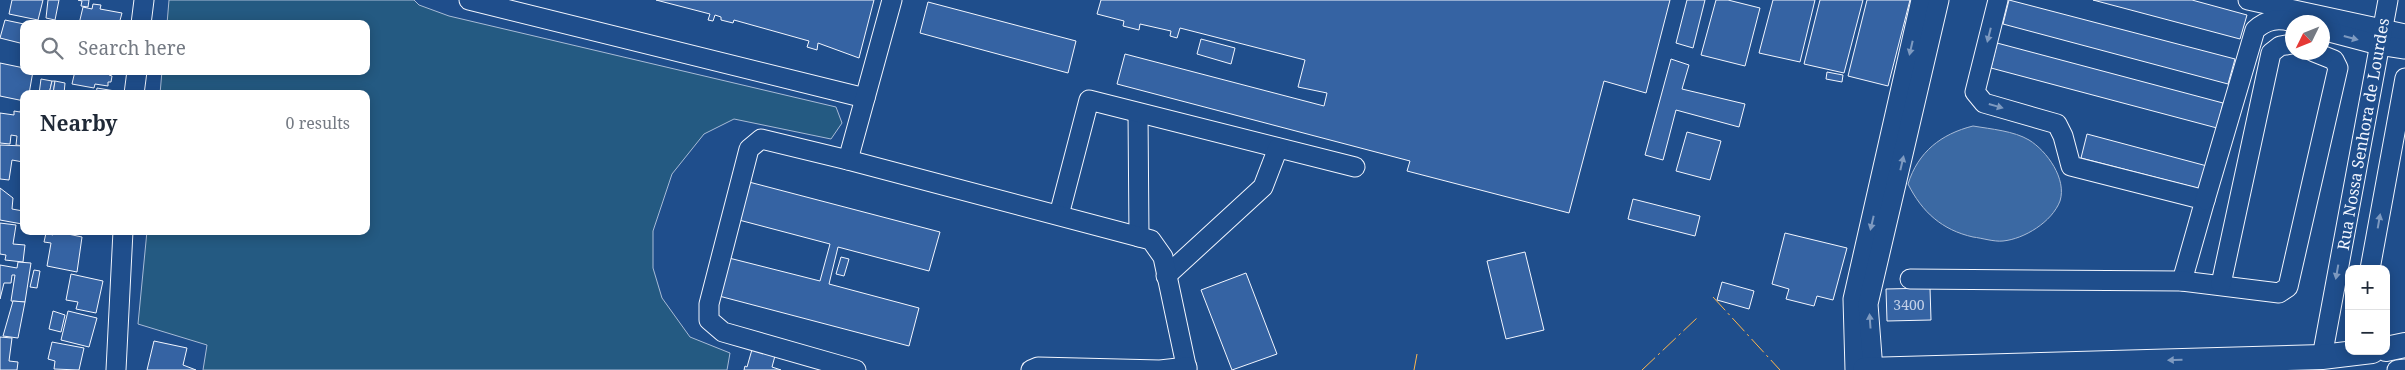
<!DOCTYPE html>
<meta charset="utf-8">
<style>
:root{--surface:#fff;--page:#f6f6f7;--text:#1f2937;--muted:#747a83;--line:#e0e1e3}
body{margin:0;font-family:"Noto Serif",serif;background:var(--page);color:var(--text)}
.controls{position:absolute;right:15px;bottom:15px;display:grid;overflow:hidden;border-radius:10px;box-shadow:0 2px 12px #0003}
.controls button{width:45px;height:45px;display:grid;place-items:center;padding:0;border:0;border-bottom:1px solid var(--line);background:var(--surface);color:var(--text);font:25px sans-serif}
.compass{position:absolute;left:2285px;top:15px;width:45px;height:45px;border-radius:50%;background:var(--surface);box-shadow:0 2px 12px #0003;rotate:227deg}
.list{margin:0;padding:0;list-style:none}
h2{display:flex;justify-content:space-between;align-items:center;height:65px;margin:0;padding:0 20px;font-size:21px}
h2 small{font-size:16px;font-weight:400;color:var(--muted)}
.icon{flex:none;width:28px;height:28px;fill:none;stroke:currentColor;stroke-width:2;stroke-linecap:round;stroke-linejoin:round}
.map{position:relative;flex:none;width:2405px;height:370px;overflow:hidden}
.search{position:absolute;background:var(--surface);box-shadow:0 2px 12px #0003;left:20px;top:20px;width:350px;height:55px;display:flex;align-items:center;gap:12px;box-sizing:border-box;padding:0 18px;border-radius:10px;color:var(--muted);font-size:19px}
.panel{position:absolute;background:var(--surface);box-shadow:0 2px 12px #0003;left:20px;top:90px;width:350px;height:145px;border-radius:10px}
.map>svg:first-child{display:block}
.green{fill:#245a82;stroke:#a8bbd7}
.water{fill:#3b69a3;stroke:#a8bbd7}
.building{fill:#3563a3;stroke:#f2f6ff}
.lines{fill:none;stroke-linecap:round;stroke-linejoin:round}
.minor-casing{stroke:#f2f6ff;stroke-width:21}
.major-casing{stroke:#f2f6ff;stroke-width:26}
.minor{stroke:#1f4e8c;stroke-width:19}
.major{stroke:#1f4e8c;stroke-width:24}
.power{stroke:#ffb74d;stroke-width:1;stroke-dasharray:18 4 2.5 4;stroke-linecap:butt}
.oneway{fill:#7e9ac0}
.labels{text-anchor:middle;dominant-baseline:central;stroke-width:4;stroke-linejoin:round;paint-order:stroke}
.number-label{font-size:14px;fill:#c3d1e8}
.street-label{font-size:16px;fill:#f2f6ff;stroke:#1f4e8c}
</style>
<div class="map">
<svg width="2405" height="370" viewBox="0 0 2405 370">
<rect width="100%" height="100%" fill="#1f4e8c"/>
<polygon class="green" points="169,0 414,0 419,5 449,16 836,107 842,123 831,139 734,119 704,134 672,174 653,231 653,268 662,298 690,337 730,353 727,370 203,370 207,345 138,324 147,231 366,231 366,94 160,94 162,71 366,71 366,24 167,24"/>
<path class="water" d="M1973,126C1991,129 2014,131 2029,140C2047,151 2067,179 2060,201C2052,222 2024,239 2003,241C1994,242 1982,238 1973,237C1942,230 1922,212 1908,184C1918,152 1941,134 1973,126Z"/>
<g class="building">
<polygon points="12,0 43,0 38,20 9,14"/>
<polygon points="48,0 59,0 55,20 46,18"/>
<polygon points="78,0 89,0 88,7 81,6 82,1"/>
<polygon points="656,0 874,0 859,58 818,43 817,50 807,47 809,41 734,20 733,23 721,20 721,17 715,15 713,21 708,20 710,14"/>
<polygon points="1101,0 1670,0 1646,93 1604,81 1569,213 1407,171 1410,161 1117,84 1125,54 1324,106 1327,93 1298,87 1305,60 1180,28 1177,38 1170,36 1171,31 1140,24 1139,30 1123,26 1124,21 1097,14"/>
<polygon points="1687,0 1705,0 1693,48 1676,43"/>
<polygon points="1716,0 1728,0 1760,8 1745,66 1701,55"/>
<polygon points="1773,0 1815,0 1800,62 1759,53"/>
<polygon points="1820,0 1863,0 1844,73 1804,64"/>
<polygon points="1867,0 1910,0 1888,86 1848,76"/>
<polygon points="2009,0 2235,59 2228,84 2003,24"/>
<polygon points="2093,0 2192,0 2247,15 2240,39"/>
<polygon points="928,2 1076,41 1068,73 920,33"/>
<polygon points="93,4 101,5 100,9 122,13 119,24 79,24 83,7 92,9"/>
<polygon points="5,20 24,24 24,44 0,38"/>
<polygon points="1201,39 1235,48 1231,64 1197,54"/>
<polygon points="1997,43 2223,103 2217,128 1991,68"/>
<polygon points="1671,59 1689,65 1682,89 1745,104 1739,127 1676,110 1663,160 1645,155"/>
<polygon points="0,63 24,68 24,71 33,71 29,94 24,94 24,101 0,96"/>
<polygon points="75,71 110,71 109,75 112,76 111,82 108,82 108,86 95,84 94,88 72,84"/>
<polygon points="1827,72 1843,75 1842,82 1826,79"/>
<polygon points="41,79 52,81 49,94 39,94"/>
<polygon points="52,81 55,81 53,94 49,94"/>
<polygon points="55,81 65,83 64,94 53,94"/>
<polygon points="97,88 115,91 115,94 96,94"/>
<polygon points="22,104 24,146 16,145 17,136 11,135 10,144 0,143 0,113 14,115 14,111 20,112"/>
<polygon points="1687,132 1721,141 1710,180 1676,171"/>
<polygon points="2087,134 2207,166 2201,189 2081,158"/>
<polygon points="0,145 24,146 23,162 12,160 9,180 0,179"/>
<polygon points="749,182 940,232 929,271 838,247 829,284 919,308 909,346 719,296 729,258 820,281 830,244 739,220"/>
<polygon points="0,188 13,198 12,209 23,211 22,224 0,220"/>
<polygon points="1633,199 1700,216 1695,236 1628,219"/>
<polygon points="0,223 16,225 13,244 25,245 23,262 5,260 6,255 0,254"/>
<polygon points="54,231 82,237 77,272 47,266 51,243 44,242 46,233 53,235"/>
<polygon points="1785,233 1847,248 1833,300 1817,296 1814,306 1786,299 1789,289 1772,284"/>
<polygon points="1525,252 1544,330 1506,339 1487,261"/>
<polygon points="841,257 849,259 844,276 836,274"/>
<polygon points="18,262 31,263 25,302 11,301 15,275 12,275 11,283 4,283 0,299 0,265 17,268"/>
<polygon points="34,270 40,271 37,288 30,287"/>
<polygon points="1246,273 1277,354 1232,370 1201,290"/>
<polygon points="71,274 103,281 96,313 76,309 78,302 66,300"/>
<polygon points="1722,282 1754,291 1749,309 1717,300"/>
<polygon points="1930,288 1931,320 1887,321 1886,289"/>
<polygon points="13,301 25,302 18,338 3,336"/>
<polygon points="53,311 65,315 61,332 49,329"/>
<polygon points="68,311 97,318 89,347 61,340"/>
<polygon points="0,337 12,338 9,361 18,362 17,370 0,370"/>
<polygon points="154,341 187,348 183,365 196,370 147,370"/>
<polygon points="52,342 84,348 79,370 54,369 55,361 48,359"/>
<polygon points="753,346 776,352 772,367 781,370 744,370 745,366 747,367"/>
</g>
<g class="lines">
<defs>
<g id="minor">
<polyline points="469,0 865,98"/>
<polyline points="1998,0 1975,92 1984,103 2057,124 2063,136 2071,166 2205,200 2182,281"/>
<polyline points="2248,0 2405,34"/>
<polyline points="141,24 144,0"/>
<polyline points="2322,30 2379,45 2405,49"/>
<polyline points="134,94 137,71"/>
<polyline points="1138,113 1139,237"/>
<polyline points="848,160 892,0"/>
<path d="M2205,200L2255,30C2267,19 2278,18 2294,22"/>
<polyline points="1059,215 1089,100 1355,167"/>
<polyline points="2370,269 2405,78"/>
<polyline points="1166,276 1263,187 1278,148"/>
<polyline points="1910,279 2182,281 2279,293 2288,287 2338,68 2334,60 2314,52"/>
<polyline points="2221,284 2271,53 2280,46 2292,44"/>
<polyline points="2322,357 2388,0"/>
<polyline points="116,370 123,231"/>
<polyline points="856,370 723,332 709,320 709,304 749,149 761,139 848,160 1151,240 1163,257 1187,370"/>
<polyline points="1031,370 1038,367 1160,370 1187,367"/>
<polyline points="1855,370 1853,299 1921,0"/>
<polyline points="1873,370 1868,304 1939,0"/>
<polyline points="2397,370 2405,369"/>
</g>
<g id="major">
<polyline points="2386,349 2405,345"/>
<polyline points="1865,370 2322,357 2372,351"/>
</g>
</defs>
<use href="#minor" class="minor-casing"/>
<use href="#major" class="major-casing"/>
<use href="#minor" class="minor"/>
<use href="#major" class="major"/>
<g class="power">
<polyline points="1713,297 1780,370"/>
<polyline points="1414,370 1417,354"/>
<polyline points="1642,370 1697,318"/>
</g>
</g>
<defs><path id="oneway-solid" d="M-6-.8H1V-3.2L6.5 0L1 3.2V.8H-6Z" transform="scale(1.25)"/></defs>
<g class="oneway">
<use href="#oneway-solid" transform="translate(1989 35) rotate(104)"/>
<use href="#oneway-solid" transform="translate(2351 38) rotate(15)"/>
<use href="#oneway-solid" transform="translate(1911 48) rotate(103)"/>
<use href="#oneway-solid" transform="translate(1996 106) rotate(16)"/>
<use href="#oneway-solid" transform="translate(1902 163) rotate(-77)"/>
<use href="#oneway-solid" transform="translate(2379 221) rotate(-80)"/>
<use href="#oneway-solid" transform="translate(1872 223) rotate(103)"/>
<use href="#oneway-solid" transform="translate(2337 272) rotate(100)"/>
<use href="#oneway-solid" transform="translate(1870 321) rotate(-94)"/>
<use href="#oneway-solid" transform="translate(2175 360) rotate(178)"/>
</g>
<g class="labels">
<g class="number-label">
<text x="1909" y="304">3400</text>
</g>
<g class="street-label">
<text transform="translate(2363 134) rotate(-80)">Rua Nossa Senhora de Lourdes</text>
</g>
</g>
</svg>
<div class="controls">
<button>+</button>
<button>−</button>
</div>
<svg class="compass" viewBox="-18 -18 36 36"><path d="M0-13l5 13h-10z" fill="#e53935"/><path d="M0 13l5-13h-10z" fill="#747a83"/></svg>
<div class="search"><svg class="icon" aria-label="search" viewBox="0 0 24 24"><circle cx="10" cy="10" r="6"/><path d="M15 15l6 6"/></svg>Search here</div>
<section class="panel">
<h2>Nearby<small>0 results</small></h2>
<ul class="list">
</ul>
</section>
</div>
